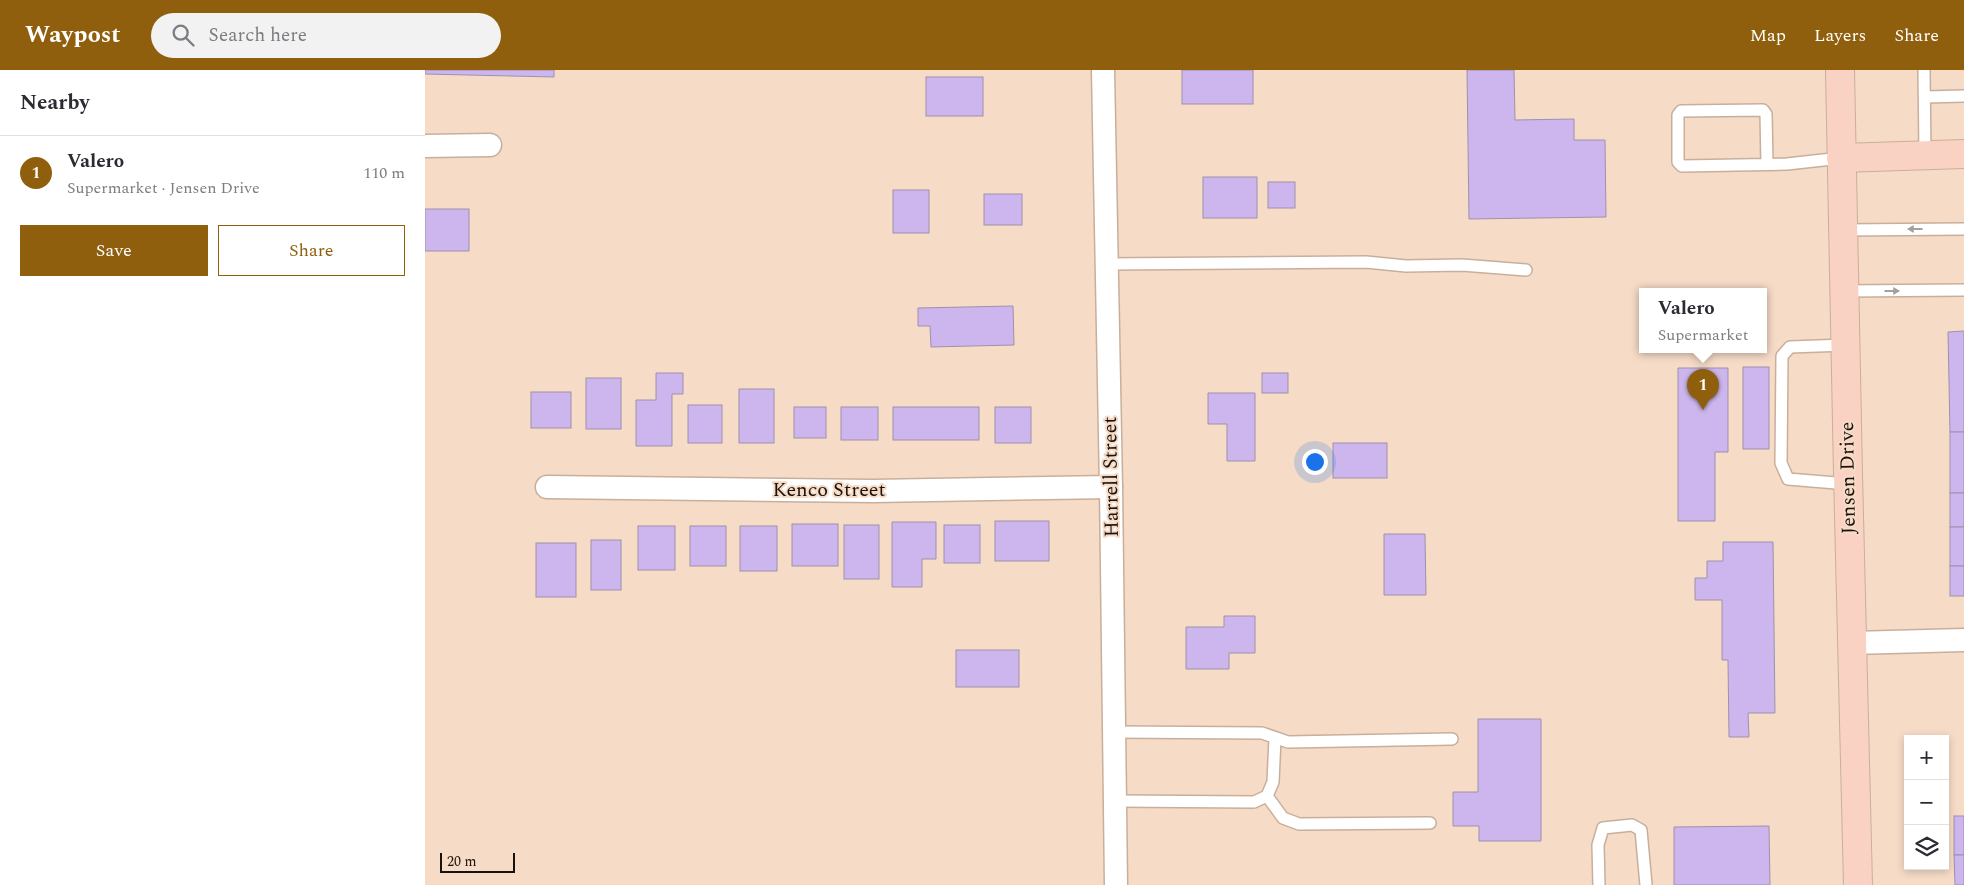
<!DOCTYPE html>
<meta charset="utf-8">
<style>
:root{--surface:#fff;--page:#f2f2f3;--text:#2b2b33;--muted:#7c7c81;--line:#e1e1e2;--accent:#905f0d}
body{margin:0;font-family:Spectral,serif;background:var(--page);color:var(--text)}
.controls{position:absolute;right:15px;bottom:15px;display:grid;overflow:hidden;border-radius:0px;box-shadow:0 2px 8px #0003}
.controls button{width:45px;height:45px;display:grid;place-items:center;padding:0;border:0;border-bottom:1px solid var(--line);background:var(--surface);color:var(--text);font:25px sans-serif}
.scale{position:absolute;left:15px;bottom:12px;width:75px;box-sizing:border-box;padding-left:5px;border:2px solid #1a110a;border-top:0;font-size:14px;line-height:18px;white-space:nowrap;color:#1a110a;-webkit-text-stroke:4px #f6dbc7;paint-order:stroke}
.you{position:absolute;left:889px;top:391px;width:18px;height:18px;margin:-12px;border:4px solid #fff;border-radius:50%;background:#1a73e8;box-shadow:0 0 0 8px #1a73e833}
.badge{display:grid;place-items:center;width:32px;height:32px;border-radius:50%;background:var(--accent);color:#fff;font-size:16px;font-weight:700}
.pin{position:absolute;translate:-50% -41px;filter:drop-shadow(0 1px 2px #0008)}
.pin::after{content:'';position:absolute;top:26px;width:18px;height:15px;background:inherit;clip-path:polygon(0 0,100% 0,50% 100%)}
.popup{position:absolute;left:1214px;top:218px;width:128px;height:65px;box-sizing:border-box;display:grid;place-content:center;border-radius:0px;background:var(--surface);filter:drop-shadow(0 1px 4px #0005);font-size:16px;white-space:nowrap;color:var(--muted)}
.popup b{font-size:19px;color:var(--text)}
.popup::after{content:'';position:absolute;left:50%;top:100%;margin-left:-10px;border:10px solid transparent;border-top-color:var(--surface)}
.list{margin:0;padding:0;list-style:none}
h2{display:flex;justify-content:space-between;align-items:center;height:65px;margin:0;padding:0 20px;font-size:21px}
h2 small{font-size:16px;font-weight:400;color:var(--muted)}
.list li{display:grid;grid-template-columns:32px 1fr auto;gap:15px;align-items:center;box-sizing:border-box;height:75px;padding:0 20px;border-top:1px solid var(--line)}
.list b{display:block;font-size:19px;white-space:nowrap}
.list p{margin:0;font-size:16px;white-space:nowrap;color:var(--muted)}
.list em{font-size:16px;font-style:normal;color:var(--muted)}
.actions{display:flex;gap:10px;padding:15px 20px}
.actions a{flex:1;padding:11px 0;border:1px solid var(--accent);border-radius:0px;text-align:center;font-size:18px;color:var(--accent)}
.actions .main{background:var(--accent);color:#fff}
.icon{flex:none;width:28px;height:28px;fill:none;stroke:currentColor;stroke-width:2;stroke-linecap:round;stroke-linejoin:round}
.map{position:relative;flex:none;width:1539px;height:815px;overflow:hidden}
header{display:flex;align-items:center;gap:30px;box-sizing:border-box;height:70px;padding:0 25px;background:var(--accent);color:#fff}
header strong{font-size:24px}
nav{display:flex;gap:28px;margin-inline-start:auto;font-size:18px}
.search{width:350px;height:45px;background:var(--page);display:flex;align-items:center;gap:12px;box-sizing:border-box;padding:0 18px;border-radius:28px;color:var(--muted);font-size:19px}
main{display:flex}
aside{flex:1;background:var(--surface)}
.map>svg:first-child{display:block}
.building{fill:#ccb6ed;stroke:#9c92ac}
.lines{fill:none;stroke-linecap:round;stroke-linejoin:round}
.lane-casing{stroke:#c8af9c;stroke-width:14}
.street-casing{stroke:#c8af9c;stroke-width:25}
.secondary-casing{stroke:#c8af9c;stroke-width:30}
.lane{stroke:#fff;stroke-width:11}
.street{stroke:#fff;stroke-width:22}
.secondary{stroke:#f9d2c4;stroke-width:28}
.oneway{fill:#a3a09d}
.labels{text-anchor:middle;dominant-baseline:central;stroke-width:4;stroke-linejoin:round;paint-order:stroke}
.street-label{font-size:20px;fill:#1a110a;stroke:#f6dbc7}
</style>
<header>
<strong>Waypost</strong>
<div class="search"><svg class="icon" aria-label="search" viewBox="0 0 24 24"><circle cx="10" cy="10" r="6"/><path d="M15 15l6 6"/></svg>Search here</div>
<nav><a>Map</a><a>Layers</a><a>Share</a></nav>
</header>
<main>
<aside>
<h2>Nearby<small></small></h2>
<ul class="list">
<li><span class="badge">1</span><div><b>Valero</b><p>Supermarket · Jensen Drive</p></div><em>110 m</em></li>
</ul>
<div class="actions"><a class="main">Save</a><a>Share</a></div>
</aside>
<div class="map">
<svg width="1539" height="815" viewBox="0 0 1539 815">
<rect width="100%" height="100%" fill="#f6dbc7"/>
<g class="building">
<polygon points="0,0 129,0 129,7 0,4"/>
<rect x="757" y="0" width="71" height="34"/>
<polygon points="1042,0 1089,0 1090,50 1149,49 1149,70 1180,70 1181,147 1044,149"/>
<rect x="501" y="7" width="57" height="39"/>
<rect x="778" y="107" width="54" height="41"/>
<rect x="843" y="112" width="27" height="26"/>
<rect x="468" y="120" width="36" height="43"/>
<rect x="559" y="124" width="38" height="31"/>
<rect x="0" y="139" width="44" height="42"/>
<polygon points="588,236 589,275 506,277 505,256 493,256 493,238"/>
<polygon points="1539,261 1539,362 1525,362 1523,262"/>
<rect x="1318" y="297" width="26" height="82"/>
<polygon points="1253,298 1303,298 1303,382 1290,382 1290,451 1253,451"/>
<polygon points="231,303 258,303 258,324 247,324 247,376 211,376 211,330 231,330"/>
<rect x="837" y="303" width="26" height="20"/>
<rect x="161" y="308" width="35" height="51"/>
<rect x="314" y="319" width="35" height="54"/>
<rect x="106" y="322" width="40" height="36"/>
<polygon points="783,323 830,323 830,391 802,391 802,354 783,354"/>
<rect x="263" y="335" width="34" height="38"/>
<rect x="369" y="337" width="32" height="31"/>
<rect x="416" y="337" width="37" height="33"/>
<rect x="468" y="337" width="86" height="33"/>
<rect x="570" y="337" width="36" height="36"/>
<rect x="1525" y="362" width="14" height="61"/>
<rect x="908" y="373" width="54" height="35"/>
<rect x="1525" y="423" width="14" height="34"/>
<rect x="570" y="451" width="54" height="40"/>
<polygon points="467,452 511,452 511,489 497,489 497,517 467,517"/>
<rect x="367" y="454" width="46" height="42"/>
<rect x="419" y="455" width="35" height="54"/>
<rect x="519" y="455" width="36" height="38"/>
<rect x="213" y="456" width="37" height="44"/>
<rect x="265" y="456" width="36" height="40"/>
<rect x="315" y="456" width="37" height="45"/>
<rect x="1525" y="457" width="14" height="39"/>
<polygon points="959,464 1000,464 1001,525 959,525"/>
<rect x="166" y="470" width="30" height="50"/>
<polygon points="1298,472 1348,472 1350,643 1323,643 1324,667 1304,667 1303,590 1297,590 1297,530 1270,530 1270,508 1282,508 1282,491 1298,491"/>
<rect x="111" y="473" width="40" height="54"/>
<rect x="1525" y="496" width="14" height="30"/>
<polygon points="799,546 830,546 830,583 804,583 804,599 761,599 761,557 799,557"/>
<rect x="531" y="580" width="63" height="37"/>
<polygon points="1053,649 1116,649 1116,771 1054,771 1054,756 1028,756 1028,722 1053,722"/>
<rect x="1529" y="746" width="10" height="39"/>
<polygon points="1344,756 1345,815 1249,815 1249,757"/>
<polygon points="1529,785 1539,785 1539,815 1530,815"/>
</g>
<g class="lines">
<defs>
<g id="lane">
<polyline points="1499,0 1500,85"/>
<polyline points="1500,27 1539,26"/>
<polyline points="1342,94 1341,44 1338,40 1256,41 1253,45 1253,92 1257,96 1362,94 1416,88"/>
<polyline points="1418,160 1539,159"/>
<polyline points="682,194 941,192 981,196 1037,195 1101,200"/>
<polyline points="1419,221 1539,220"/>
<polyline points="1420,275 1365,277 1357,286 1356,393 1363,409 1423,414"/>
<polyline points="689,662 837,663 863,672 1027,669"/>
<polyline points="842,726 858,748 874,754 1005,753"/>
<polyline points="690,731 829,732 842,726 848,712 850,668"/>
<polyline points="1174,815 1173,775 1178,758 1207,755 1216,760 1221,815"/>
</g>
<g id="street">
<polyline points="678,0 686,417 691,815"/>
<polyline points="0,76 65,75"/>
<polyline points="122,417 448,421 686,417"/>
<polyline points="1427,573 1539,570"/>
</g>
<g id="secondary">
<polyline points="1415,0 1423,404 1433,815"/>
<polyline points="1416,88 1539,84"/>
</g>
</defs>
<use href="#lane" class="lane-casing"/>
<use href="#street" class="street-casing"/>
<use href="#secondary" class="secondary-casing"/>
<use href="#lane" class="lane"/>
<use href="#street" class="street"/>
<use href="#secondary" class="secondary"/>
</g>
<defs><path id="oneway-solid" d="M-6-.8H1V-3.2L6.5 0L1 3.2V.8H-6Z" transform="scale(1.25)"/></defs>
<g class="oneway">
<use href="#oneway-solid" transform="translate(1490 159) rotate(180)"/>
<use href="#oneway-solid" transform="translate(1467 221)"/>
</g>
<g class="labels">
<g class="street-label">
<text transform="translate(686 407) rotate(-91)">Harrell Street</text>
<text transform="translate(1423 408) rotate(-91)">Jensen Drive</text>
<text x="404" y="420">Kenco Street</text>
</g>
</g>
</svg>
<div class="controls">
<button>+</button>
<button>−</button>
<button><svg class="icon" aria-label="layers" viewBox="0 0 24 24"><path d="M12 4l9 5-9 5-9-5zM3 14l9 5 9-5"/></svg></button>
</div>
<div class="scale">20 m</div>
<div class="you"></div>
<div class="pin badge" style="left:1278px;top:340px">1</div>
<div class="popup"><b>Valero</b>Supermarket</div>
</div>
</main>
